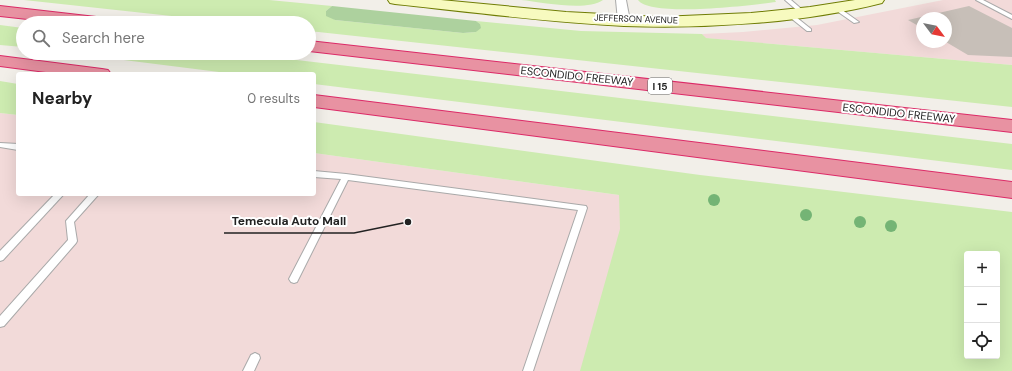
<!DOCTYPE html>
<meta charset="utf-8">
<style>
:root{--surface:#fff;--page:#f2f2f2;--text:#222;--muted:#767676;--line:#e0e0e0}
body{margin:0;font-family:"DM Sans",sans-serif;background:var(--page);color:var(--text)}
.controls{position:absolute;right:12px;bottom:12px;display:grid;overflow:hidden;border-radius:4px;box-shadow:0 4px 16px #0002}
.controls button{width:36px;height:36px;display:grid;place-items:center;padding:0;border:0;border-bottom:1px solid var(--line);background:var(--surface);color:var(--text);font:20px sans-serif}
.compass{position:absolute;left:916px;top:12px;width:36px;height:36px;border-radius:50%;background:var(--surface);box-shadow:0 4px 16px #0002;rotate:122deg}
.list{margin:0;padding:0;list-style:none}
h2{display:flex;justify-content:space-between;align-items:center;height:52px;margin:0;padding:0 16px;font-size:17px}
h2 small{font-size:13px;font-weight:400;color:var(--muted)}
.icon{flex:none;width:22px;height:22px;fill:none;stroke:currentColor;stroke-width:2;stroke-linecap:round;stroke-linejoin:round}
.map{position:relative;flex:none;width:1012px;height:371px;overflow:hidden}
.search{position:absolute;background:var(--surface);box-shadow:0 4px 16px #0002;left:16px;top:16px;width:300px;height:44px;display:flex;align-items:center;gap:10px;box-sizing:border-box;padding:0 14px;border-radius:22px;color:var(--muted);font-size:15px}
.panel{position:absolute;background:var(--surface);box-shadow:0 4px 16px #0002;left:16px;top:72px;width:300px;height:124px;border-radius:4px}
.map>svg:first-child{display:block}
.commercial{fill:#f2dad9;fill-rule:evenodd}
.grass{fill:#cdebb0;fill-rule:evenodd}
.forest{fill:#add19e}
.building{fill:#c7bfb8}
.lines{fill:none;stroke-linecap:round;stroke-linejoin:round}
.service-casing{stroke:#a9a9a9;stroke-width:2}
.minor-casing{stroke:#a9a9a9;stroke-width:2}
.secondary-casing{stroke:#707d05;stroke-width:2}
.motorway-casing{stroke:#dc2a67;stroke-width:2}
.service{fill:#fff;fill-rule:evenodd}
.minor{fill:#fff;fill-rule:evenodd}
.secondary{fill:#f7fabf;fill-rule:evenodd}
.motorway{fill:#e892a2;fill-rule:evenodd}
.tree{fill:#74b475}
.labels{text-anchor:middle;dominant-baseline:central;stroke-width:4;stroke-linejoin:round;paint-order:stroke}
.far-street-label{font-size:9px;fill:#222;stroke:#fff}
.shield{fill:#fff;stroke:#646464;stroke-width:1}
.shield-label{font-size:10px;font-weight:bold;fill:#222}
.street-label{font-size:11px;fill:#222;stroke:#fff}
.leader{fill:none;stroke:#222;stroke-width:1.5}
.callout-dot{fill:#222;stroke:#fff;stroke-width:1.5}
.callout-label{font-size:12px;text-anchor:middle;font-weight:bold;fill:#222;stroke:#fff;stroke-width:4;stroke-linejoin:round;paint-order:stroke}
</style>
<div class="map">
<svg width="1012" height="371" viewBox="0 0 1012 371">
<rect width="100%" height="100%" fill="#f2efe9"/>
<g class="commercial">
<path d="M943,0H1012V65L705,38L702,34L743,32L817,25ZM922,18H946V42H922Z"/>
<path d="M0,113L18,115V194H314V153L1012,249V371H0ZM967,254H997V356H967Z"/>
</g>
<g class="grass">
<polygon points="24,0 269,0 332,6 326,11 335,20 463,33 476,32 480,24 476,21 581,31 702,34 706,38 1012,65 1012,107 309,31 309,23 236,23"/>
<path d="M521,0H603C586,12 542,2 521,0Z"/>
<path d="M638,0H775L776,2C753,5 651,18 638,0Z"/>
<polygon points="0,25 23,28 23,47 0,45"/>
<polygon points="68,53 237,53 1012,144 1012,170 314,84 314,74 235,74"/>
<polygon points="0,81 18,84 18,115 0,113"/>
<path d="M314,122L700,175L1012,212V371H580L620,229L619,195L314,153ZM967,254H997V356H967Z"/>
</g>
<polygon class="forest" points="332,6 476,21 480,24 481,28 476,32 463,33 335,20 326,16 326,11"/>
<polygon class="building" points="969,6 1012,28 1012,57 968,55 946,42 946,18 922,18 922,28 908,20"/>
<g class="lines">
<defs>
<g id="service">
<polygon points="785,0 791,0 805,12 800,13"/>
<polygon points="976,0 983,0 1012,15 1012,19"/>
<polygon points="834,7 838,7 859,22 854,23 834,9"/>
<polygon points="787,13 791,13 811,29 811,31 807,31 787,15"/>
<polygon points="0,143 18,144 18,150 0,147"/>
<polygon points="314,171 346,174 586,206 587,208 533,371 523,371 578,210 348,180 297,282 294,283 291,282 289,279 341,179 314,177"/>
<polygon points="55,194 64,194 3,260 0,261 0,251"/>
<polygon points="90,194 99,194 74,222 77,241 76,243 4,326 0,327 0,316 68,240 66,221"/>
<polygon points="255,353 259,355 260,358 254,371 243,371 251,355"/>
</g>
<polygon id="minor" points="616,0 626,0 630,21 628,23 620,23 618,21"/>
<path id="secondary" d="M388,0H441L566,12L660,17L751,13L810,7L855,0H884L882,3C804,23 705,29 624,26C547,22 471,12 395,4L390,3Z"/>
<g id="motorway">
<polygon points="0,6 105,18 111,20 113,23 64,23 0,16"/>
<polygon points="309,41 1012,120 1012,132 309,51"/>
<polygon points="0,56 102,69 108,70 111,74 61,74 0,66"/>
<polygon points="314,95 1012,182 1012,198 314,107"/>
</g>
</defs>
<use href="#service" class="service-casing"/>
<use href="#minor" class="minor-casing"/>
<use href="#secondary" class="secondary-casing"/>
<use href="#motorway" class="motorway-casing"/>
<use href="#service" class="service"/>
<use href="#minor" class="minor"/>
<use href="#secondary" class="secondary"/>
<use href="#motorway" class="motorway"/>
</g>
<g class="tree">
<circle cx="714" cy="200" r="6"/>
<circle cx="806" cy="215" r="6"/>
<circle cx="860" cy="222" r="6"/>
<circle cx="891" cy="226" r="6"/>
</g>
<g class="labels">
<g class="far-street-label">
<text transform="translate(636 19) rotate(2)">JEFFERSON AVENUE</text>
</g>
<rect class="shield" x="648" y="78" width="24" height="16" rx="3"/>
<g class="shield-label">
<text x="660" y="86">I 15</text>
</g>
<g class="street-label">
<text transform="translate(577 76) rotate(6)">ESCONDIDO FREEWAY</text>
<text transform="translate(899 113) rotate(6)">ESCONDIDO FREEWAY</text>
</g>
</g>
<path class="leader" d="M408 222L354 233H224"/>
<circle class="callout-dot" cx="408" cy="222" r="4"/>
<g class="callout-label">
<text x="289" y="225">Temecula Auto Mall</text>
</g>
</svg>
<div class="controls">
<button>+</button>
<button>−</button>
<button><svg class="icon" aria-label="locate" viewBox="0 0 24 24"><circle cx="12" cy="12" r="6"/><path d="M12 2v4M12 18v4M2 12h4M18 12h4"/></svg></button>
</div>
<svg class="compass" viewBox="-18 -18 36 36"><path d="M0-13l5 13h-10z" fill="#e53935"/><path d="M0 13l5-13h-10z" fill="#767676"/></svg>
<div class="search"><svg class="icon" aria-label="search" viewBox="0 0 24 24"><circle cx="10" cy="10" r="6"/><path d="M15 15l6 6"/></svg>Search here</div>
<section class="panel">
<h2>Nearby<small>0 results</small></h2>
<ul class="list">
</ul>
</section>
</div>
